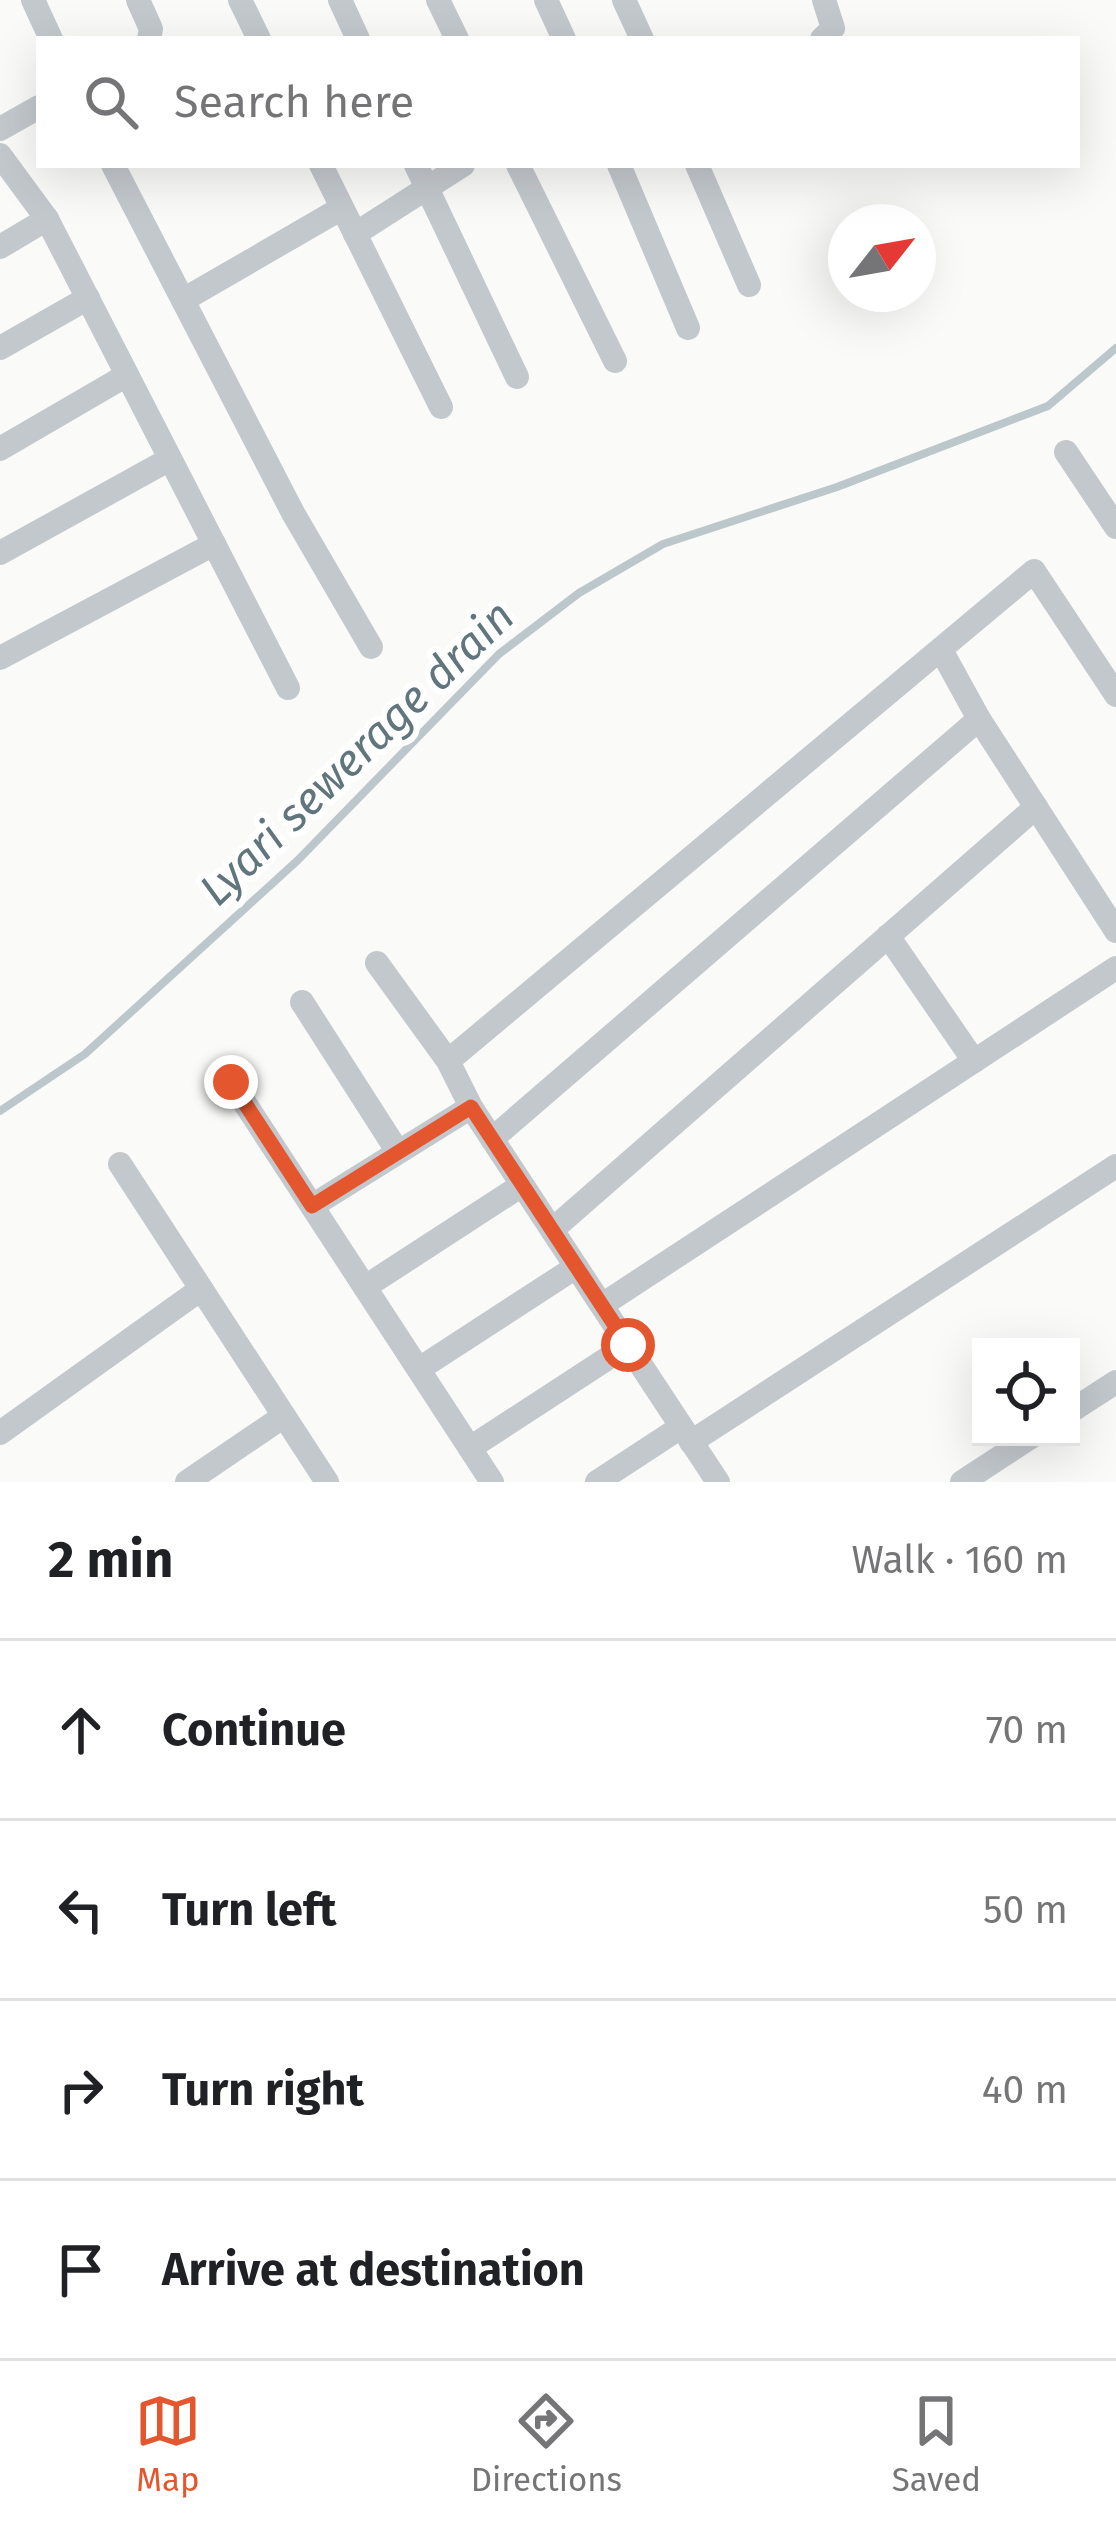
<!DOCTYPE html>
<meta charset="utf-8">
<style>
:root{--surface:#fff;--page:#f2f2f2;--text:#202124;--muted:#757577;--line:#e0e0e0;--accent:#e4572e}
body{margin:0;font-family:"Fira Sans",sans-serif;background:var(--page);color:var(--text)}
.controls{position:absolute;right:36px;bottom:36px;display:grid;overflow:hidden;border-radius:0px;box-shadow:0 12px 48px #0002}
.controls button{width:108px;height:108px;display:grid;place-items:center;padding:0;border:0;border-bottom:3px solid var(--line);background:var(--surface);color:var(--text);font:60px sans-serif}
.compass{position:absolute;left:828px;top:204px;width:108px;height:108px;border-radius:50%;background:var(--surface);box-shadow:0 12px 48px #0002;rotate:59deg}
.stop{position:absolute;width:36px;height:36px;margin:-27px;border:9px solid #e4572e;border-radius:50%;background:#fff}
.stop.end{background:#e4572e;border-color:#fff;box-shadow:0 3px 12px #0008}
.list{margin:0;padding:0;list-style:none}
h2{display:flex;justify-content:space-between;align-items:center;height:156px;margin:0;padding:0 48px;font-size:51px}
h2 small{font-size:39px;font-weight:400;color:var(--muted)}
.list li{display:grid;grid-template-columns:78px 1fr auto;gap:36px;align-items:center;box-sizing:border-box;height:180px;padding:0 48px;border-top:3px solid var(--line)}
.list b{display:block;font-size:45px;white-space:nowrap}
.list em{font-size:39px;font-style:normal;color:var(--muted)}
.icon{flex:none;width:66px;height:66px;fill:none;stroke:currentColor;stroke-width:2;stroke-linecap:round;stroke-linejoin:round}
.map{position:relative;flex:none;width:1116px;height:1482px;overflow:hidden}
.search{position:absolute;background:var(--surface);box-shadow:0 12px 48px #0002;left:36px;right:36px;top:36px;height:132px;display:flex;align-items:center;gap:30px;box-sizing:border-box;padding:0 42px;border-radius:0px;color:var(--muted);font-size:45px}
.sheet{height:876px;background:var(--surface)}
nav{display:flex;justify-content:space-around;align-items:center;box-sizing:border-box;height:168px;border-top:3px solid var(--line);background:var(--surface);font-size:33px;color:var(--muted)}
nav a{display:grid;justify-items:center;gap:6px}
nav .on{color:var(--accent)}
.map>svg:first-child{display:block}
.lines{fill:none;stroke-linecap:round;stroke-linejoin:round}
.stream{stroke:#bbc7cb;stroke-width:8}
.street{stroke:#c3c8cc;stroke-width:24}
.route{stroke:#e4572e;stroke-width:15}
.labels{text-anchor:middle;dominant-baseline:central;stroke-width:12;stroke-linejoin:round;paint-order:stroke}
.water-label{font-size:45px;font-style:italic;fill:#60757c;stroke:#fff}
</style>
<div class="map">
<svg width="1116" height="1482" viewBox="0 0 1116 1482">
<rect width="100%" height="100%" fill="#fafaf8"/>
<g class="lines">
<polyline class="stream" points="0,1111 85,1054 298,860 499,654 579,593 663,544 837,487 1048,406 1116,348"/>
<g class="street">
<polyline points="33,0 51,39"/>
<polyline points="138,0 151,29 149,39"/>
<polyline points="240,0 259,39"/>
<polyline points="340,0 358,39"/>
<polyline points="438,0 457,39"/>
<polyline points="546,0 564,39"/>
<polyline points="624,0 642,39"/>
<polyline points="822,39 833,28 824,0"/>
<polyline points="0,129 39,107"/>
<polyline points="0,155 47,219 288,688"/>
<polyline points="113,165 293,513 371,647"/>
<polyline points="321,165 441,407"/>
<polyline points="416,165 517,377"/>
<polyline points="518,165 615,361"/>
<polyline points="619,165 688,328"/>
<polyline points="697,165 749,285"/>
<polyline points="355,234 463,165"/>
<polyline points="0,247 47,219"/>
<polyline points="183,300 342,208"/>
<polyline points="0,348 88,298"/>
<polyline points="0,449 127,375"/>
<polyline points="1066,452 1116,527"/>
<polyline points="0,553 170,459"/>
<polyline points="941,650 979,719 1116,931"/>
<polyline points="0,658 214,544"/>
<polyline points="888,936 974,1061"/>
<polyline points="377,963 448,1061 471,1107 718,1482"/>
<polyline points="302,1002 398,1152"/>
<polyline points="448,1061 1034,571 1116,695"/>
<polyline points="231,1082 492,1482"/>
<polyline points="492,1139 979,719"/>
<polyline points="120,1164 327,1482"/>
<polyline points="312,1206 471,1107"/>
<polyline points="552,1230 1036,807"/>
<polyline points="365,1287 522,1185"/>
<polyline points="602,1305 1116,968"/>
<polyline points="419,1369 576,1267"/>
<polyline points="1071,1411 1116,1382"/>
<polyline points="0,1433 201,1289"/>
<polyline points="691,1442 1116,1166"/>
<polyline points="470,1448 628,1345"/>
<polyline points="187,1482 284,1416"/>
<polyline points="597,1482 681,1427"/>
<polyline points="962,1482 1031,1437"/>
</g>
</g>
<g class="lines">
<polyline class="route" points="231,1082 312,1206 471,1107 628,1345"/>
</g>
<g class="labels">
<g class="water-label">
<text transform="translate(357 753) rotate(-44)">Lyari sewerage drain</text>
</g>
</g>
</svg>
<div class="controls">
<button><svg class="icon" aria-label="locate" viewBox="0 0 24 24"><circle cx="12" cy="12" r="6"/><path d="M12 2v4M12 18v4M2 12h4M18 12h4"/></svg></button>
</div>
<svg class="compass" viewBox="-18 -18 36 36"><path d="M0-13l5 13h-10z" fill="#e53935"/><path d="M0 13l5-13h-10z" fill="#757577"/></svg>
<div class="stop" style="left:628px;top:1345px"></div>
<div class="stop end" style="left:231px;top:1082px"></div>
<div class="search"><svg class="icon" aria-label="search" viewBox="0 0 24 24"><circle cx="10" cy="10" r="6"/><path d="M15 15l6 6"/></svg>Search here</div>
</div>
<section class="sheet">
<h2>2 min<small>Walk · 160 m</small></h2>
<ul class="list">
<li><svg class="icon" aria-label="ahead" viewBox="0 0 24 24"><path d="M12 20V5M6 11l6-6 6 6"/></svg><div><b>Continue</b></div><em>70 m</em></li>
<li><svg class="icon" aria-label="left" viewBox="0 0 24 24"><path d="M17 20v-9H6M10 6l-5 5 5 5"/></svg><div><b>Turn left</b></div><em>50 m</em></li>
<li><svg class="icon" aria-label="right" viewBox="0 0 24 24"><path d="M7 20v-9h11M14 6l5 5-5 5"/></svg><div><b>Turn right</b></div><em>40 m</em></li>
<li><svg class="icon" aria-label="arrive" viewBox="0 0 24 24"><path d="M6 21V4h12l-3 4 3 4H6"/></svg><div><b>Arrive at destination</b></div></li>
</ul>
</section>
<nav>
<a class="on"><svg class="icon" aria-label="map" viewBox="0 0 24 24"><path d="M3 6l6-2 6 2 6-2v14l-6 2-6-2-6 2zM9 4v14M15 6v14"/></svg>Map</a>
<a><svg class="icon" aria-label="directions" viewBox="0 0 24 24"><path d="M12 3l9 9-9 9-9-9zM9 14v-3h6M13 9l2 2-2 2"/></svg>Directions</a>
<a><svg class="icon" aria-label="saved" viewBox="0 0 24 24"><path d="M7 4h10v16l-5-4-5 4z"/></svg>Saved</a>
</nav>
